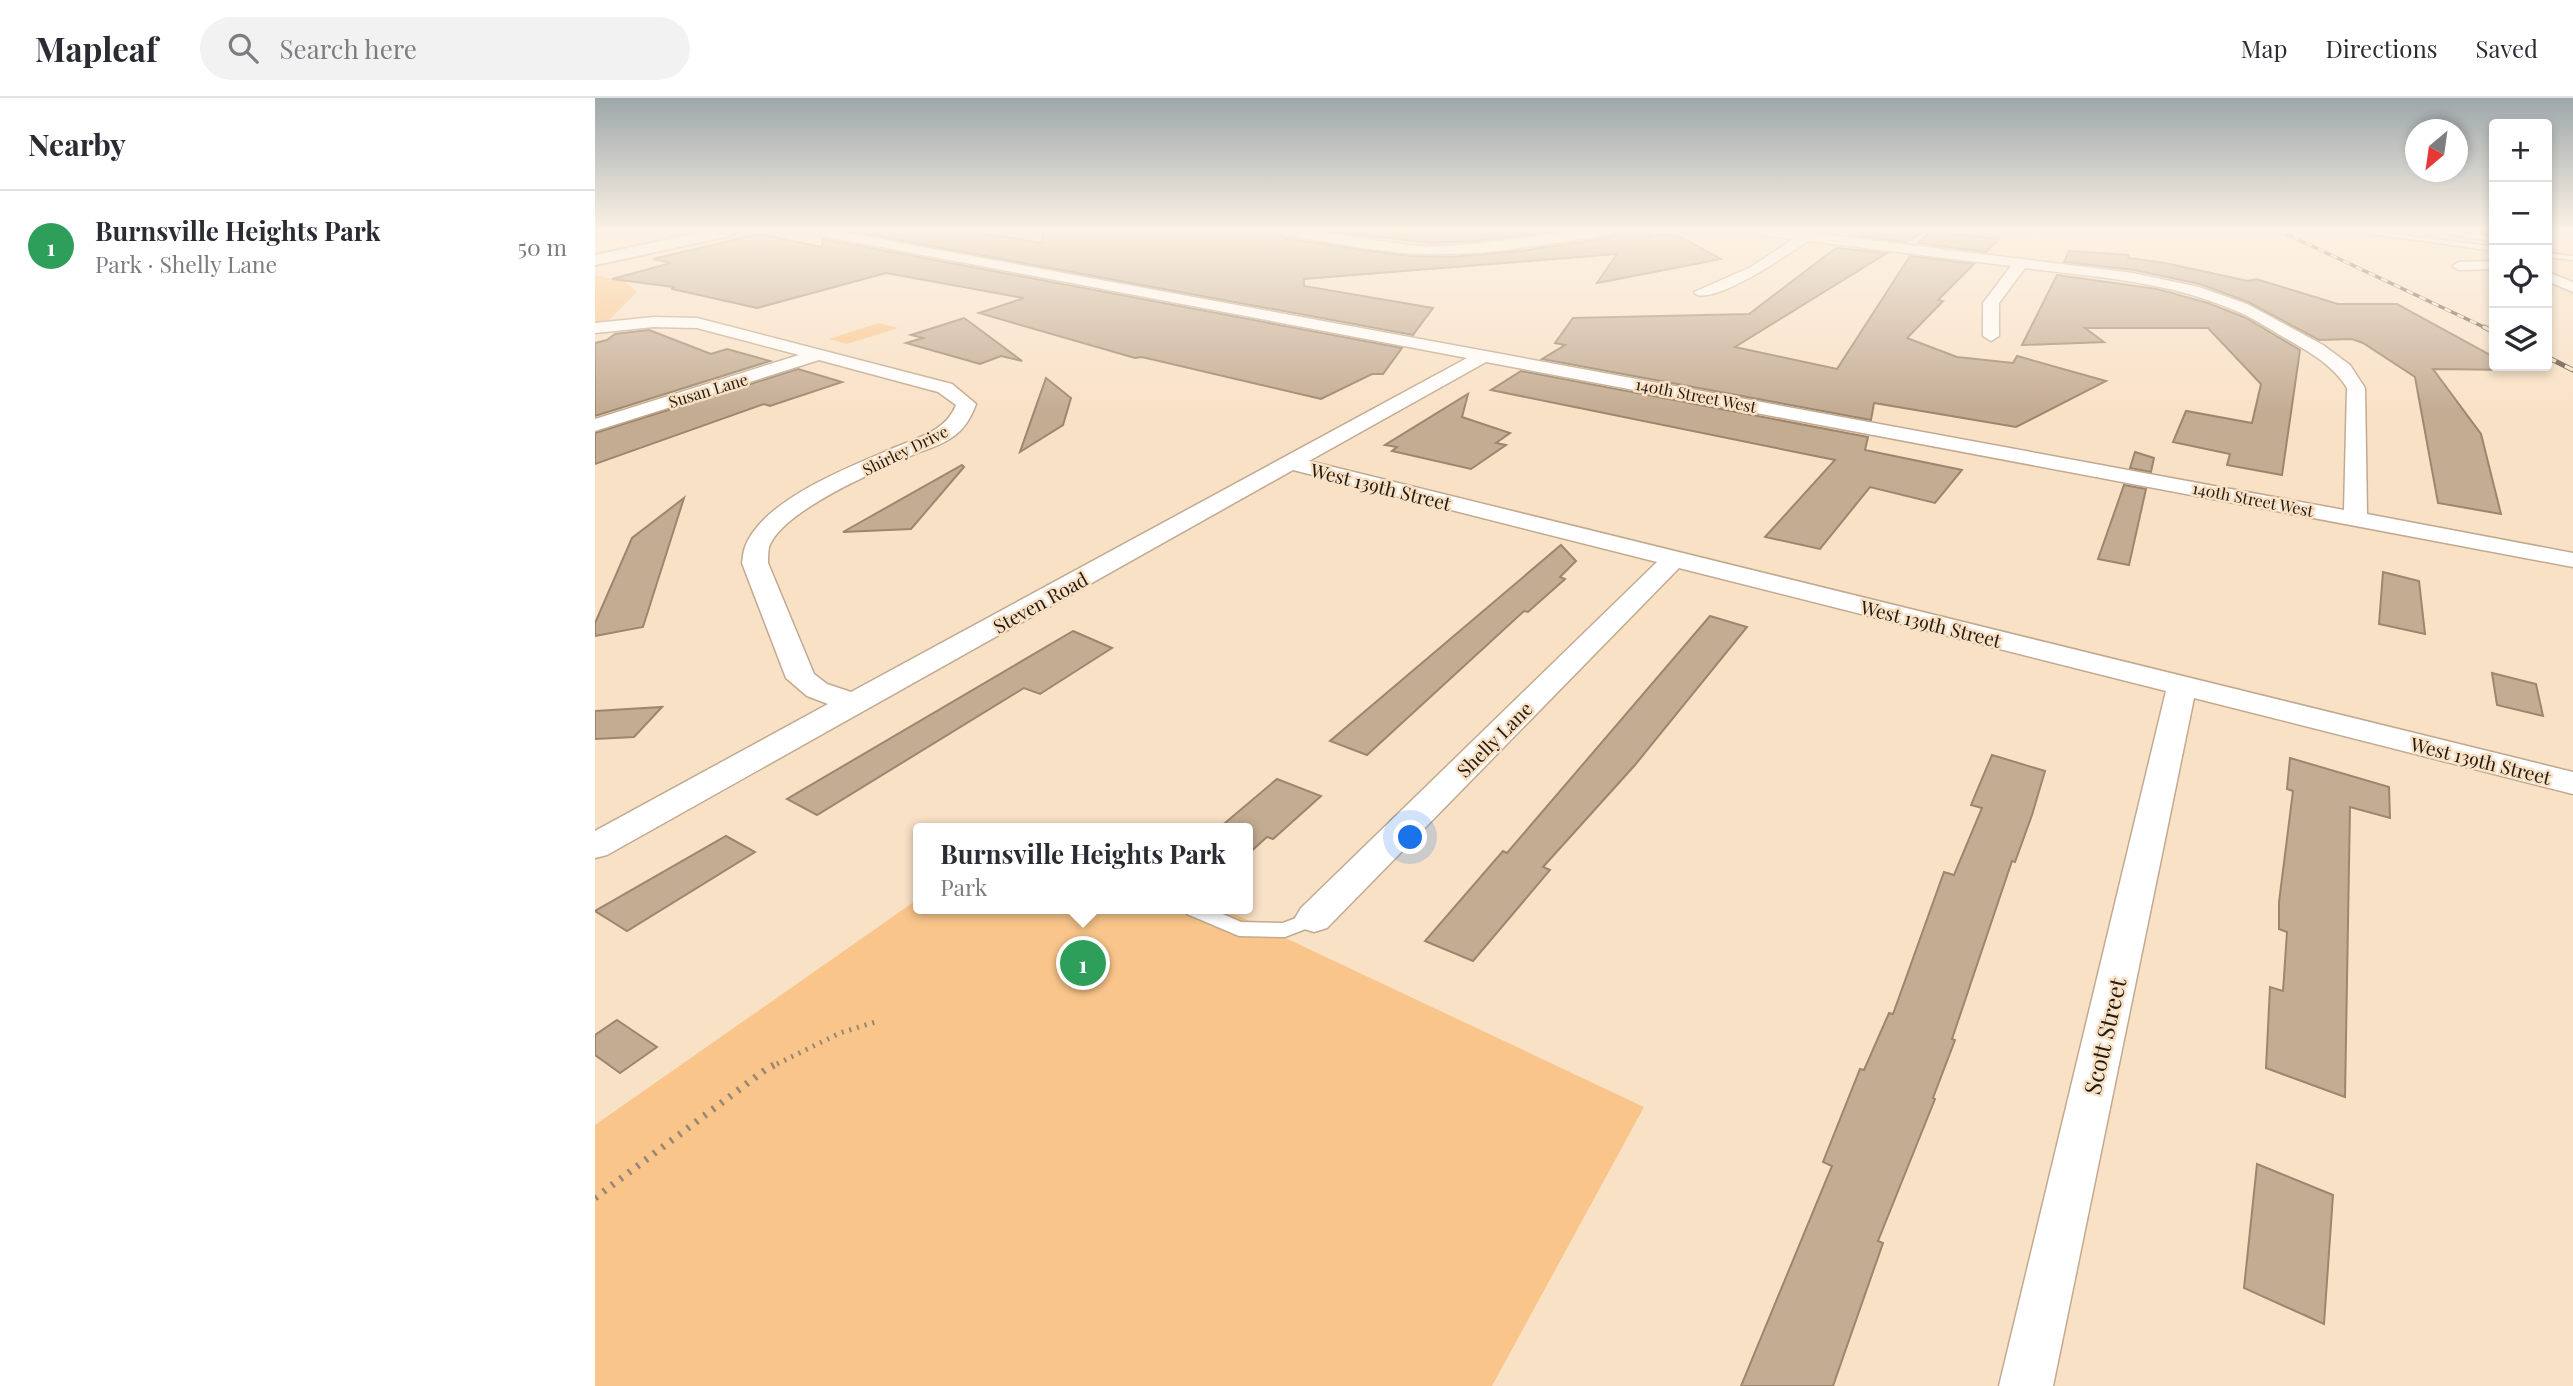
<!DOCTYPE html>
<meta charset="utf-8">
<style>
:root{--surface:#fff;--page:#f2f2f3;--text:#2b2b33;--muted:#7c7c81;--line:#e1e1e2;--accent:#d93025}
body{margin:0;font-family:"Playfair Display",serif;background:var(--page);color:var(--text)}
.controls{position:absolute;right:21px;top:21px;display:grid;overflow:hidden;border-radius:7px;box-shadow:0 4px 10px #0003}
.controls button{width:63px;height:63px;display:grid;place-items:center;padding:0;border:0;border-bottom:2px solid var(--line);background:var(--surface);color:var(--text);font:35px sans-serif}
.compass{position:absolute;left:1810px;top:21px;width:63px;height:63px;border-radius:50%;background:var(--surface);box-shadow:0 4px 10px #0003;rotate:209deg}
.you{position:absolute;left:816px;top:740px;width:24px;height:24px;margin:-18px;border:5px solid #fff;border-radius:50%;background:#1a73e8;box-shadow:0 0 0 10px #1a73e833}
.badge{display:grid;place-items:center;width:46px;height:46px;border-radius:50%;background:var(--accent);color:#fff;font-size:23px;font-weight:700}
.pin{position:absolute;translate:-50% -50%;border:4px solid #fff;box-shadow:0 2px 7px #0006}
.popup{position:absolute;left:318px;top:725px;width:340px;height:91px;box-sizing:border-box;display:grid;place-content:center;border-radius:7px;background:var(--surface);filter:drop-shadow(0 2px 5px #0005);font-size:23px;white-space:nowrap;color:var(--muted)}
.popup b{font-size:26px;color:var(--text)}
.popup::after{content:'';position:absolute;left:50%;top:100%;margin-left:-14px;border:14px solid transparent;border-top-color:var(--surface)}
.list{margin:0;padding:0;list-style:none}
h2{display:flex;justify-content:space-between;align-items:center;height:91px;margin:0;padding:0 28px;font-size:30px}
h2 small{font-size:23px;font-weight:400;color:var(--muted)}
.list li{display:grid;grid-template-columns:46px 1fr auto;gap:21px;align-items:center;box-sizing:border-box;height:112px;padding:0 28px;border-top:2px solid var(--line)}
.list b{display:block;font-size:26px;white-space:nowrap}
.list p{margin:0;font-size:23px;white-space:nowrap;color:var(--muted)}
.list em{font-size:23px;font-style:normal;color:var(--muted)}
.icon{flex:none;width:38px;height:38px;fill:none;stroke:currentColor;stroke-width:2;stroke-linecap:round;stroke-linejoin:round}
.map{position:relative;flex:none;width:1978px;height:1288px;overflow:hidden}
header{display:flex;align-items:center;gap:42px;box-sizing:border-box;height:98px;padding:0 35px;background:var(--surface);border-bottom:2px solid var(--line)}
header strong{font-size:33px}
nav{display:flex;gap:38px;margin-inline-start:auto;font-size:24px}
.search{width:490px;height:63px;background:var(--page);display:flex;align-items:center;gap:18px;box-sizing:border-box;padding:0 24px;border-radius:38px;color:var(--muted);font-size:26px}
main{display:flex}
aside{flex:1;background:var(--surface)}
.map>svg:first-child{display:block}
.green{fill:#f9c58a}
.building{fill:#c4ac93;stroke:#9c866d;stroke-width:2}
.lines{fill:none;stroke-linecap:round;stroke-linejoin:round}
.service-casing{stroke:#c1aa90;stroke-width:3}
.minor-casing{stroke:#c1aa90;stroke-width:3}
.secondary-casing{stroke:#c1aa90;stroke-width:4}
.path-far2{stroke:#988774;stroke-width:2;stroke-dasharray:1 2.5;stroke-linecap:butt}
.path-far1{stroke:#988774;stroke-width:5;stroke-dasharray:2 6;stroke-linecap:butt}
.path{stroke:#988774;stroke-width:7;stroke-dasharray:2.5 8;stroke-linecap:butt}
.service{fill:#fff;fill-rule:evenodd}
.minor{fill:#fff;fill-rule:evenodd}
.secondary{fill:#fff;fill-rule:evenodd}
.rail-far1-casing{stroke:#5a4e3f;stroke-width:3.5}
.rail-casing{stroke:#5a4e3f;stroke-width:5}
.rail-far1{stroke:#f9e1c6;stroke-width:2.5;stroke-dasharray:7;stroke-linecap:butt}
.rail{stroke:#f9e1c6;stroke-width:3.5;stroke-dasharray:10;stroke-linecap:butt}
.labels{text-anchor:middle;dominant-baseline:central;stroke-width:5;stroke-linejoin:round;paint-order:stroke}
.far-street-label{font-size:16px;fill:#221a10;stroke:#f9e1c6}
.street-label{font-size:19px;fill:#221a10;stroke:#f9e1c6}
.near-street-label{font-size:23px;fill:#221a10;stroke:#f9e1c6}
</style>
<header>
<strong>Mapleaf</strong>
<div class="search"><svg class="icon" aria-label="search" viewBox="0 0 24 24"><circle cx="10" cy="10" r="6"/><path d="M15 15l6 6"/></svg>Search here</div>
<nav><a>Map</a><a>Directions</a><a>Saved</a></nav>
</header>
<main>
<aside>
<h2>Nearby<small></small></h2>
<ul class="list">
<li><span class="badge" style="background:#2e9e5b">1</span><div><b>Burnsville Heights Park</b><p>Park · Shelly Lane</p></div><em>50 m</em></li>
</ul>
</aside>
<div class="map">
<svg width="1978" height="1288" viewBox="0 0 1978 1288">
<rect width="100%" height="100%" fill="#f9e1c6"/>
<g class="green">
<polygon points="0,177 30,184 42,194 13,223 0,226"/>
<polygon points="284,225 303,230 252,246 234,241"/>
<polygon points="323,801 323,811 629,811 1049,1009 897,1288 0,1288 0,1027"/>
</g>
<g class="building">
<polygon points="255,133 375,133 447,145 448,133 680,133 689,140 761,151 815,158 856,159 925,153 1015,140 1024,133 1055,133 1055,138 1080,136 1126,161 1002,185 1022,156 709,181 709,188 838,210 818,237"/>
<polygon points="732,133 961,133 882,143 836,145"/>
<polygon points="1270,133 1330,133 1311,144 1263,138"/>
<polygon points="1335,133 1404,141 1391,154 1323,145"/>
<polygon points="164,136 227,149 228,141 807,250 788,276 777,276 726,301 547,259 540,260 384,215 429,200 291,175 162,210 77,191 79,189 17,181 76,165 58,161"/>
<polygon points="1241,150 1292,155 1140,249 1242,271 1315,158 1379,166 1343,202 1348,203 1312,240 1362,259 1418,265 1422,258 1511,283 1421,329 1279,305 1276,322 947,261 970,247 960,245 978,220 1154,216"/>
<polygon points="1474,153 1534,157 1533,160 1570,165 1653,183 1661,181 1743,206 1802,206 1899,259 1899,268 1914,268 1922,272 1838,271 1886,336 1906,416 1843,405 1820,279 1768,245 1757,241 1724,242 1653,204 1605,186 1539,172 1469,164"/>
<polygon points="1462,177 1562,191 1613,205 1651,220 1705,252 1687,377 1632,367 1635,356 1578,344 1591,313 1657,325 1666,286 1613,230 1490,230 1509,244 1427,247"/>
<polygon points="369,220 376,225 427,263 406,258 385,266 311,245 328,240 316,237"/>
<polygon points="54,232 116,256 132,251 175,263 0,318 0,245 12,242 20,236"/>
<polygon points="203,271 247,284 175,308 169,306 0,366 0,335"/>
<polygon points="926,273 1273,339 1270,352 1367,372 1340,405 1275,389 1225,451 1170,439 1240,362 896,292"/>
<polygon points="451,280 476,300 468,327 425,354"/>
<polygon points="873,296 867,319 915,335 901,345 911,347 876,371 797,353 802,349 790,347"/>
<polygon points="1540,354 1559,360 1556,374 1535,370"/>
<polygon points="367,367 369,369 316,431 248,434"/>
<polygon points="1529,387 1551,391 1534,467 1503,461"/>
<polygon points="89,400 48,529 0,538 0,525 37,440"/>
<polygon points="966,447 981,463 965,479 970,481 933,514 929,513 772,657 735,643"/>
<polygon points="1788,474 1824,483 1830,536 1784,526"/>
<polygon points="1115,518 1152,529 1040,667 948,769 955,772 878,863 830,843 908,753 912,755"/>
<polygon points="478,533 517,550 445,596 429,590 222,717 192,701"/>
<polygon points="1897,575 1941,586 1948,618 1902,607"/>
<polygon points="67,609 39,639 0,641 0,613"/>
<polygon points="1397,657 1450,673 1437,717 1420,764 1417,763 1357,941 1360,942 1338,1000 1340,1001 1283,1143 1288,1145 1238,1288 1146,1288 1237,1068 1228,1064 1265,971 1269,972 1294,915 1298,916 1349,774 1359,777 1387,710 1376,707"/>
<polygon points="1695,660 1794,689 1795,720 1755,709 1750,999 1671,970 1675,889 1688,893 1692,834 1684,831 1684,804 1698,693 1692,691"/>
<polygon points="682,681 726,698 678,741 672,739 653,756 653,730 624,730"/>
<polygon points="131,738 160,754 32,833 0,813"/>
<polygon points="22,922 62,949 25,975 0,957 0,937"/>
<polygon points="1662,1066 1738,1097 1729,1226 1649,1190"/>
</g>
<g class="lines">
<defs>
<g id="service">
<polygon points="1757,133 1773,133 1895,148 1894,143 1839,133 1886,136 1899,141 1899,153"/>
<polygon points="1952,155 1978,158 1978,162 1952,159"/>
<polygon points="590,811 616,811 646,824 688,825 719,813 726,815 728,820 726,825 690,839 644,838 592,816"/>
</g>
<g id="minor">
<path d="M217,133H242L1749,412L1752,290C1737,266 1714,254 1690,240C1674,231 1657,219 1639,212C1573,183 1500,179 1430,170L1404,205V238L1396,243L1388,238V205L1416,168L1213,143C1192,157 1126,203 1102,197L1099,194L1156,169L1198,141L1167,137L1161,133L1211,134L1538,175L1604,189L1652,206L1728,247L1755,267L1770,290L1772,416L1978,455V469L891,264L714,363L1978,674V696L1599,600L1458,1288H1404L1571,593L1084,470L732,830L719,834L706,830L700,820L706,810L1062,464L698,372L12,757L0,760V733L233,606L212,598L191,580L147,465C148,460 148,454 150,449C168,401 257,368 301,349C324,339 351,333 361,307L343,294L224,262L0,333V321L204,257L102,230L59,229L0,235V225L59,219L102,220L357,286L381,306C376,320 369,332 356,340C346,347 333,351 322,355C286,371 187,412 174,449C173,454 173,460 173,465L219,576L232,586L256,594L872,260L223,137Z"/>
<path d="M682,133C733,130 785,147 836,148C898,149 960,129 1022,133L1015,137C955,145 894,158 833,156C785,155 737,144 689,137Z"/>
<polygon points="1899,163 1899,171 1864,172 1857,168 1864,164"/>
<polygon points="1952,174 1978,184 1978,194 1952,183"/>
</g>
<polygon id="secondary" points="113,133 142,133 134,138 0,167 0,157"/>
</defs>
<use href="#service" class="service-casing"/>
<use href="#minor" class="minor-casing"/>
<use href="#secondary" class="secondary-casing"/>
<polyline class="path-far2" points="1724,133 1742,137"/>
<polyline class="path-far1" points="182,966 245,935 280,924"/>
<polyline class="path" points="0,1100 170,972 185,964"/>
<use href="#service" class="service"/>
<use href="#minor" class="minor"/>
<use href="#secondary" class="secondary"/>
<defs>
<polyline id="rail-far1" points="1685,133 1893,231"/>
<g id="rail">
<polyline points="1889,229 1899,234"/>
<polyline points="1952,259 1978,272"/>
</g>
</defs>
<use href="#rail-far1" class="rail-far1-casing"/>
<use href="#rail" class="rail-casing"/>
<use href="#rail-far1" class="rail-far1"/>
<use href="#rail" class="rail"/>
</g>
<linearGradient id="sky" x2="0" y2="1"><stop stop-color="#9da7aa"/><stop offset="0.42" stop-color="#fcf2e5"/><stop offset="1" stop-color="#fcf2e5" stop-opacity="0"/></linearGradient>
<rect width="1978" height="313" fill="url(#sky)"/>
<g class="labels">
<g class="far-street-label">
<text transform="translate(113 292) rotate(-17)">Susan Lane</text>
<text transform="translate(1101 297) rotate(11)">140th Street West</text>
<text transform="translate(310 352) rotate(-26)">Shirley Drive</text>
<text transform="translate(1658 401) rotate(11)">140th Street West</text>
</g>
<g class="street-label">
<text transform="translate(786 388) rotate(14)">West 139th Street</text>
<text transform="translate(445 504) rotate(-29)">Steven Road</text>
<text transform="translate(1336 525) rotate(14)">West 139th Street</text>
<text transform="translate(899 641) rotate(-45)">Shelly Lane</text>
<text transform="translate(1886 662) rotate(14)">West 139th Street</text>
</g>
<g class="near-street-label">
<text transform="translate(1509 938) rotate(-77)">Scott Street</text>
</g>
</g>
</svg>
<div class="controls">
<button>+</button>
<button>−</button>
<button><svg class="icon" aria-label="locate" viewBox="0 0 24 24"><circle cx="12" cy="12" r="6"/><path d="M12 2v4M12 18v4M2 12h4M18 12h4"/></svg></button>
<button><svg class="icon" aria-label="layers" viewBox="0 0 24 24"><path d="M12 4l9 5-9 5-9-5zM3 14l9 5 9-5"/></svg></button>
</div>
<svg class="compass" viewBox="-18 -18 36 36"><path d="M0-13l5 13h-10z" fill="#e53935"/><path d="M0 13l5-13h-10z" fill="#7c7c81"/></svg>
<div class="you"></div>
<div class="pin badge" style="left:488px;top:865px;background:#2e9e5b">1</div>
<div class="popup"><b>Burnsville Heights Park</b>Park</div>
</div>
</main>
